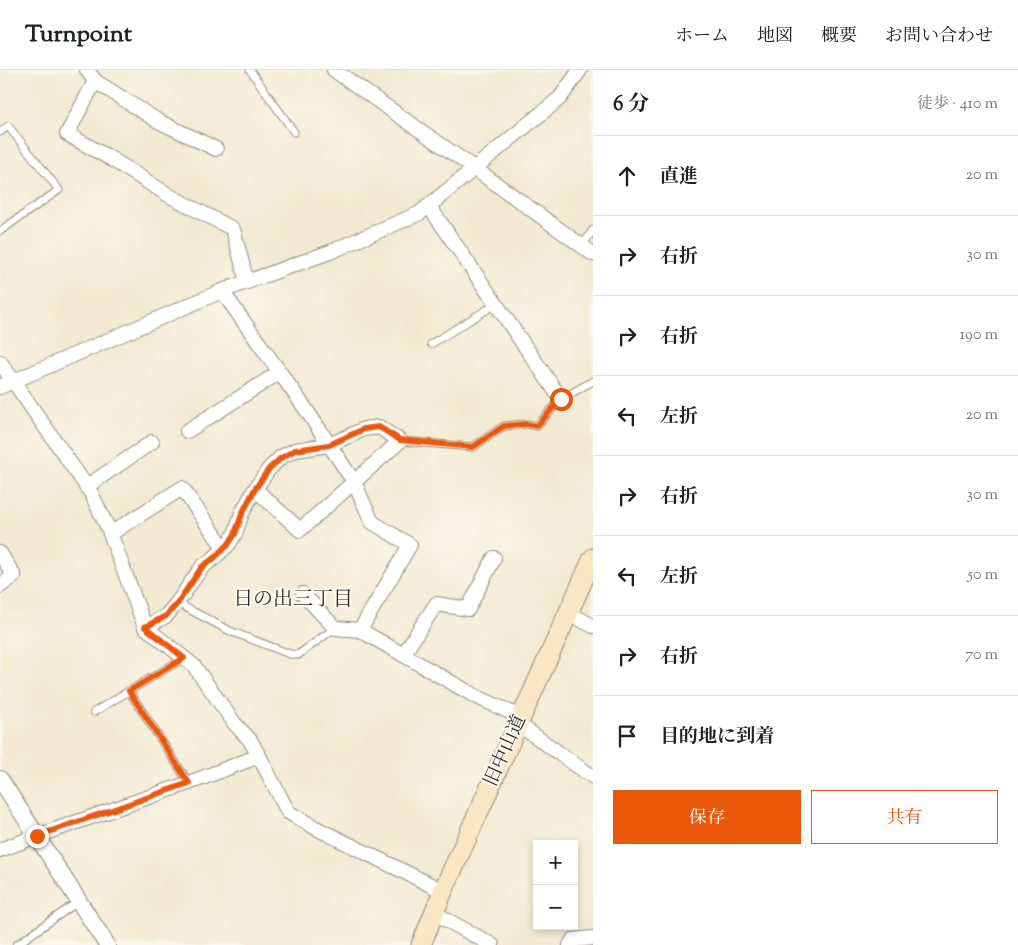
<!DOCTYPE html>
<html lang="ja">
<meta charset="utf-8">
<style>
:root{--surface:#fff;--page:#f2f2f2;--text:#202124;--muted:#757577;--line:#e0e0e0;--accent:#ea580c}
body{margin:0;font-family:"Sorts Mill Goudy","Noto Serif JP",serif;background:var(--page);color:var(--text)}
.controls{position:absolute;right:15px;bottom:15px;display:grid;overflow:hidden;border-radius:0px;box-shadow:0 2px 8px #0003}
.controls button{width:45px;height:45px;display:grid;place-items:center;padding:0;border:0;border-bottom:1px solid var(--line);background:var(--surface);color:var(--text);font:25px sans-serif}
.stop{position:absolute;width:15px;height:15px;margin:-11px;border:4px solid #ea580c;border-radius:50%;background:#fff}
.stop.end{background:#ea580c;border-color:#fff;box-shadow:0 1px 5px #0008}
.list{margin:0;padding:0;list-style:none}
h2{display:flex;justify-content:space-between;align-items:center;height:65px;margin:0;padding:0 20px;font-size:21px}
h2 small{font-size:16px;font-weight:400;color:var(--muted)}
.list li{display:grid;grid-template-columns:32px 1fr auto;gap:15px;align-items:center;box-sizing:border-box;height:80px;padding:0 20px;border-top:1px solid var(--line)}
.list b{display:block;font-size:19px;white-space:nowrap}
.list em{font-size:16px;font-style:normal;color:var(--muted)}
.actions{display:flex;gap:10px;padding:15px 20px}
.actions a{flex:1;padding:11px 0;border:1px solid var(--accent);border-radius:0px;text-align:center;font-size:18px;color:var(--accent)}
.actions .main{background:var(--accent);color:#fff}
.icon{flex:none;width:28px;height:28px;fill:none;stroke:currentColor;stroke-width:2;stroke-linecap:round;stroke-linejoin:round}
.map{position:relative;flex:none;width:593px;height:875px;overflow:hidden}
header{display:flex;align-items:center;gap:30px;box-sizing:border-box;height:70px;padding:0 25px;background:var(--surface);border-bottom:1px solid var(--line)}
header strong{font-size:24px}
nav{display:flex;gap:28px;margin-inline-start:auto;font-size:18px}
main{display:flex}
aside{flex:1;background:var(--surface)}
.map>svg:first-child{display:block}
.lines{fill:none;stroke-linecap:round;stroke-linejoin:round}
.service-casing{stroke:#8e8a7e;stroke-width:9}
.minor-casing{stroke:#8e8a7e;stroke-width:16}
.tertiary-casing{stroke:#8e8a7e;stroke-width:18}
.secondary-casing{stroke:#8e8a7e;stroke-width:21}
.service{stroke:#fff;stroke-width:7}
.minor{stroke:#fff;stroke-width:14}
.tertiary{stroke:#fff;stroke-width:16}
.secondary{stroke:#fbe6c4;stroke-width:19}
.route{stroke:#ea580c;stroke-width:6}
.labels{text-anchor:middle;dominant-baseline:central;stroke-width:4.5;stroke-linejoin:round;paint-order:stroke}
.street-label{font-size:19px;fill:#2b2b2b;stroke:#fbf7ec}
.neighbourhood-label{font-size:20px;fill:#2b2b2b;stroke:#fbf7ec}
</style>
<header>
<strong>Turnpoint</strong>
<nav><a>ホーム</a><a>地図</a><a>概要</a><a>お問い合わせ</a></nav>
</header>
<main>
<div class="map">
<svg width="593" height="875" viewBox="0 0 593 875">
<rect width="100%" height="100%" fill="#fbf7ec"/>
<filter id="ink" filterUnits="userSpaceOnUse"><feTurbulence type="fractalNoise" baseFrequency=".02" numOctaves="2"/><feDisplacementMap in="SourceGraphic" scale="10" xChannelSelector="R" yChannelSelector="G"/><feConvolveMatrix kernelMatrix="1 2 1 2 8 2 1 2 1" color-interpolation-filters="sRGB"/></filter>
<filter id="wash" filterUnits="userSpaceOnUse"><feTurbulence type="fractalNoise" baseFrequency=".0096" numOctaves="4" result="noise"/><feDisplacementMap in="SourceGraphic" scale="20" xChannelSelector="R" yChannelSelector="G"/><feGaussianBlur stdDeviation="1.12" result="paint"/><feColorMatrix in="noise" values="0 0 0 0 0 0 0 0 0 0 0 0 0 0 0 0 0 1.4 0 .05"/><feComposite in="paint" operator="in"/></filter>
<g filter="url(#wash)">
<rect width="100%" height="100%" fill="#f2e9d0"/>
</g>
<g filter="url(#ink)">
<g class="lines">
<defs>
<g id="service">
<polyline points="250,0 294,62"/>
<polyline points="0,62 8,56 59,120 0,161"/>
<polyline points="582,176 593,160"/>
<polyline points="431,274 496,234"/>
<polyline points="400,371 473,377 504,356 527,354 537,356 561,329 593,311"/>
<polyline points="177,533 230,561 290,584 298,585 335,558"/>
<polyline points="129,621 189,713"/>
<polyline points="94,642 184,588"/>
<polyline points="16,875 79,831"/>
</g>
<g id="minor">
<polyline points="87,0 95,11 67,64 113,90 170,126 233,159 247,212"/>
<polyline points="334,0 474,98 593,184"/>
<polyline points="95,11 158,51 216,79"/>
<polyline points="429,136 561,329"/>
<polyline points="222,221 305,338 354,412 372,452 410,475 360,560 475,626 521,647"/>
<polyline points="0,292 91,423 109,460 145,557 194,596 235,654 250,670 259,686 288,742 314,757 443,821"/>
<polyline points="0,317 222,221 330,182 420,143 560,28 580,0"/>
<polyline points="187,361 280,302"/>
<polyline points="86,417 152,372"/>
<polyline points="110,464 182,418 224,478"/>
<polyline points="0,483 14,506 0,516"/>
<polyline points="303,524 335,558 360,560"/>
<polyline points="568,543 593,556"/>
<polyline points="145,557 166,546 177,533 202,497 213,489 228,475 235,464 242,443 255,419 269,399 281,387 295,380 329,375 364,359 379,357 400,371 300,460 255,419"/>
<polyline points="403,585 436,534 468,539 494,488"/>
<polyline points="518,654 593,707"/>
<polyline points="0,780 37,766 189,713 259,686"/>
<polyline points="434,843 492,875"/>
<polyline points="570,875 573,870 593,868"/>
</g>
<polyline id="tertiary" points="0,709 107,875"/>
<polyline id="secondary" points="421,875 443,821 593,488"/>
</defs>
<use href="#service" class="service-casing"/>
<use href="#minor" class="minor-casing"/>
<use href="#tertiary" class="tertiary-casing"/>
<use href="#secondary" class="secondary-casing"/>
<use href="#service" class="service"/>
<use href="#minor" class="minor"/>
<use href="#tertiary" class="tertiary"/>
<use href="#secondary" class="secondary"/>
</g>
</g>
<g class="lines" filter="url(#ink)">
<polyline class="route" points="37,766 189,713 129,621 184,588 145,557 166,546 177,534 202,497 213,489 228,475 235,464 242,444 255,419 269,399 281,388 295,380 329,375 364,359 379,357 400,370 473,377 504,356 527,354 537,356 561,329"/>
</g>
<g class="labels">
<g class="street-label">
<text transform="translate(506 681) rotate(-66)">旧中山道</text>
</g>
<g class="neighbourhood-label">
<text x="293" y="530">日の出三丁目</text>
</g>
</g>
</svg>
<div class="controls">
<button>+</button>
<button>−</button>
</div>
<div class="stop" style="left:561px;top:329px"></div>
<div class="stop end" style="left:37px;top:766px"></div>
</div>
<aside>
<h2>6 分<small>徒歩 · 410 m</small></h2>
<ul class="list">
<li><svg class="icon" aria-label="ahead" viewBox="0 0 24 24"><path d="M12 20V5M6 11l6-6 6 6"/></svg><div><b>直進</b></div><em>20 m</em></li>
<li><svg class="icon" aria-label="right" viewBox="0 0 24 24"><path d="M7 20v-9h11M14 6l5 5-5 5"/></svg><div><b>右折</b></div><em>30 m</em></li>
<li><svg class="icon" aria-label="right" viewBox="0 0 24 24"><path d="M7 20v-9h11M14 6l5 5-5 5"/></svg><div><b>右折</b></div><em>190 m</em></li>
<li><svg class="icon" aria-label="left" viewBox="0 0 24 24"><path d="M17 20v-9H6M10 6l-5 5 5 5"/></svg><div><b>左折</b></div><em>20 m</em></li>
<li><svg class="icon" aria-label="right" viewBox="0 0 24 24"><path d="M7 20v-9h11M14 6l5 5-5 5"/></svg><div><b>右折</b></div><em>30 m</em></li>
<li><svg class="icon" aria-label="left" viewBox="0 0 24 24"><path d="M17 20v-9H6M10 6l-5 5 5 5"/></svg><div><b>左折</b></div><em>50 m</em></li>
<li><svg class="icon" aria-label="right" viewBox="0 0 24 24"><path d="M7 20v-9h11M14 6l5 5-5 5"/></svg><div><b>右折</b></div><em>70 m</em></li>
<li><svg class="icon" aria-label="arrive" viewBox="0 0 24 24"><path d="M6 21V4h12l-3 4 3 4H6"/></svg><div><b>目的地に到着</b></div></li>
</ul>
<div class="actions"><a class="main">保存</a><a>共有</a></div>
</aside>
</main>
